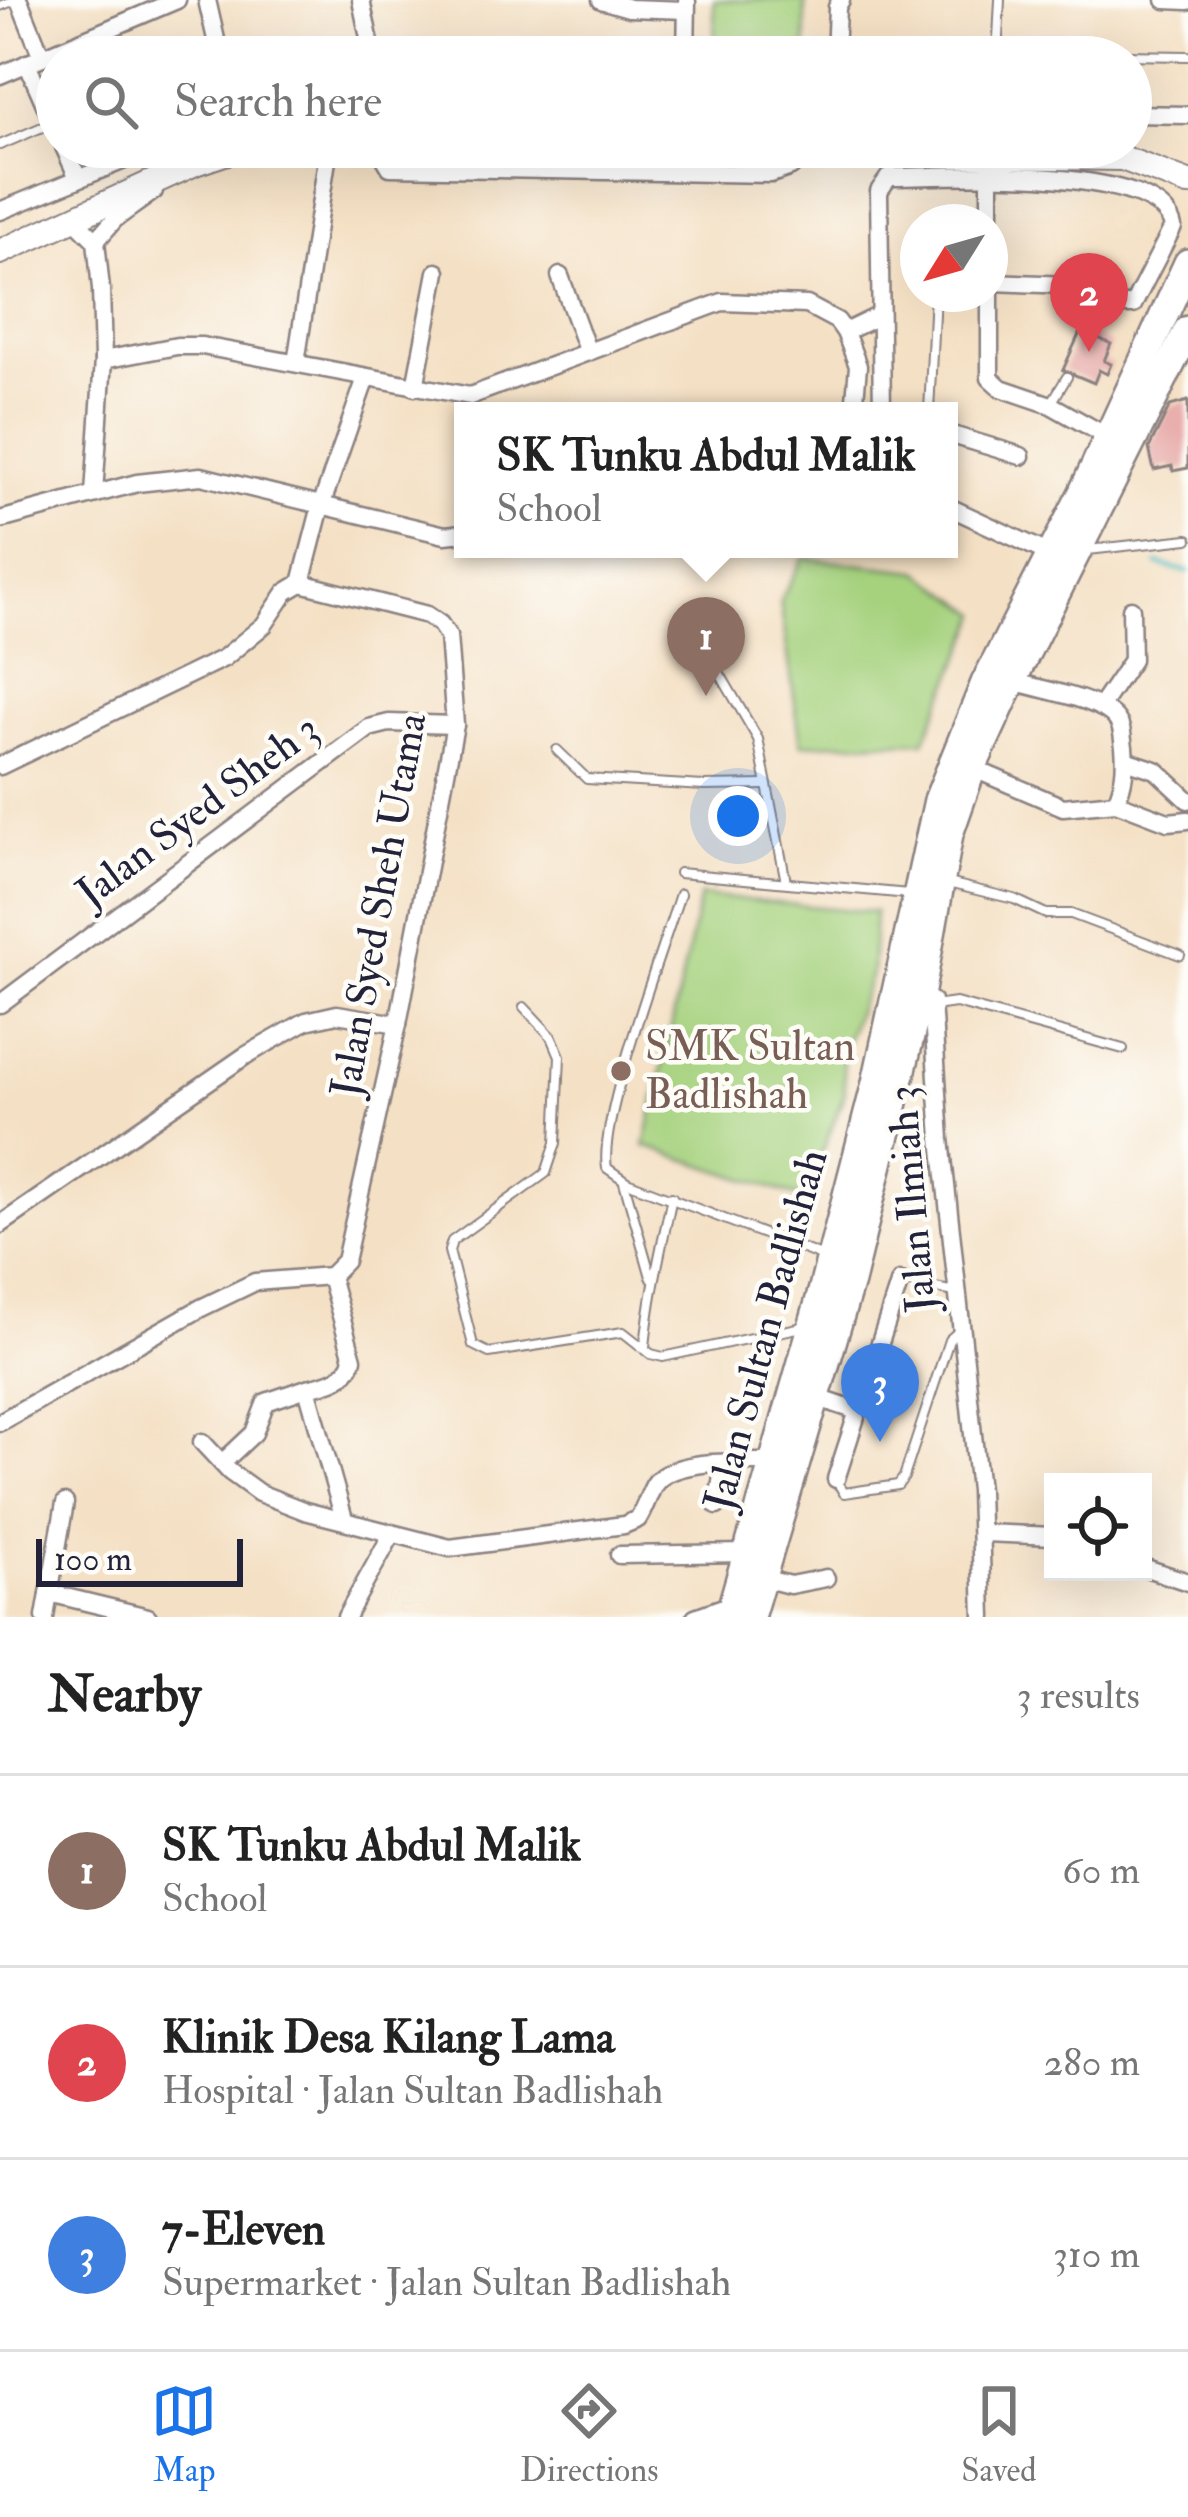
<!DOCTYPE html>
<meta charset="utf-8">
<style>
:root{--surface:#fff;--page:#f2f2f2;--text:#222;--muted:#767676;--line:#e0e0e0;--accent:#1a73e8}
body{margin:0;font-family:"IM FELL Double Pica",serif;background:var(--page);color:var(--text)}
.controls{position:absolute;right:36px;bottom:36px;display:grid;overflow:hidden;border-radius:0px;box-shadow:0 12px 48px #0002}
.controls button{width:108px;height:108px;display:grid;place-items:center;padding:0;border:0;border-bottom:3px solid var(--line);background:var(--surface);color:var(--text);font:60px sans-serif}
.compass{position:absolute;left:900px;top:204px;width:108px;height:108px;border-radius:50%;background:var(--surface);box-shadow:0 12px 48px #0002;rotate:233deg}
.scale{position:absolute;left:36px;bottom:30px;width:207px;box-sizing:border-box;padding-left:12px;border:6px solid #22223b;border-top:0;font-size:33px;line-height:42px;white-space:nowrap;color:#22223b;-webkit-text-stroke:9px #fdfcf7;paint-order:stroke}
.you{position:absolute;left:738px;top:816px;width:42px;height:42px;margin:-30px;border:9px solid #fff;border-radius:50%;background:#1a73e8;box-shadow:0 0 0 18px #1a73e833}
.badge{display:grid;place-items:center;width:78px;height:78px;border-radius:50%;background:var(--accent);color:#fff;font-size:39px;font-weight:700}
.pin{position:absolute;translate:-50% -99px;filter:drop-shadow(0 3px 6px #0008)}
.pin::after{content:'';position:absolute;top:63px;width:42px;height:36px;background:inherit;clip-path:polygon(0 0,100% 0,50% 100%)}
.popup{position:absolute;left:454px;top:402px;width:504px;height:156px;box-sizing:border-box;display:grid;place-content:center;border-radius:0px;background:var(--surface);filter:drop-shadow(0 3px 9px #0005);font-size:39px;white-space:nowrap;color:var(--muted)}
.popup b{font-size:45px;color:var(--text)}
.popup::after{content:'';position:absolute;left:50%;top:100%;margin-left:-24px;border:24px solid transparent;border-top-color:var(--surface)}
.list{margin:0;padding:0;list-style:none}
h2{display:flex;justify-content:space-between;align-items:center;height:156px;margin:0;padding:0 48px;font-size:51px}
h2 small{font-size:39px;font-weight:400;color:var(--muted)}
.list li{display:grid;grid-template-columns:78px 1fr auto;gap:36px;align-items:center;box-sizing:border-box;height:192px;padding:0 48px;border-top:3px solid var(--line)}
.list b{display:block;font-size:45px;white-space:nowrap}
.list p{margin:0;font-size:39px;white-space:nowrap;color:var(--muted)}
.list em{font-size:39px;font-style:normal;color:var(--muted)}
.icon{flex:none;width:66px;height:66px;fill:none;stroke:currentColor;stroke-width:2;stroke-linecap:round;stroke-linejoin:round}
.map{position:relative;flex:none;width:1188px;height:1617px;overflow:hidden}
.search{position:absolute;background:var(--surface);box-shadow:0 12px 48px #0002;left:36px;right:36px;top:36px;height:132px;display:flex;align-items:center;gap:30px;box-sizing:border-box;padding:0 42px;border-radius:66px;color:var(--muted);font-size:45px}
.sheet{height:732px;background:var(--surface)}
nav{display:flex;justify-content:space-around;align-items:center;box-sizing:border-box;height:168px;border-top:3px solid var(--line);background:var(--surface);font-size:33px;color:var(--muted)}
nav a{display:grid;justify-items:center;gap:6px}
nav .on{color:var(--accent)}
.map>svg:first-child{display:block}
.green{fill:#a6d27e;stroke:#647a5c;stroke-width:3}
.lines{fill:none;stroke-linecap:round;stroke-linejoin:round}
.stream{stroke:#4fbdc4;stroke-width:4.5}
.building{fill:#e8afad}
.lane-casing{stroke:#8b8180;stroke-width:12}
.street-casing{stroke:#8b8180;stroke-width:21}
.secondary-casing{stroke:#8b8180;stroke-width:28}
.primary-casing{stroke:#8b8180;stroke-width:32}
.lane{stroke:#fff;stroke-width:8}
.street{stroke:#fff;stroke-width:16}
.secondary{stroke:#fff;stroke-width:24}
.primary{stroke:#fff;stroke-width:27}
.education-dot{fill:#8d6e63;stroke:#fdfcf7;stroke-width:4.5}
.labels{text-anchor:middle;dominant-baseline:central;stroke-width:9;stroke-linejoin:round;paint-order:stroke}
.street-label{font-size:42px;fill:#22223b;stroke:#fdfcf7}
.education-label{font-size:42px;fill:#785e54;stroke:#fdfcf7;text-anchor:start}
</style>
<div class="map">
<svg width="1188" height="1617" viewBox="0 0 1188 1617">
<rect width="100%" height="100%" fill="#fdfcf7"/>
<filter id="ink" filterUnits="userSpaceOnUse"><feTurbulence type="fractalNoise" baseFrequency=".00833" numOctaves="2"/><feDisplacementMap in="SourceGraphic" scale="24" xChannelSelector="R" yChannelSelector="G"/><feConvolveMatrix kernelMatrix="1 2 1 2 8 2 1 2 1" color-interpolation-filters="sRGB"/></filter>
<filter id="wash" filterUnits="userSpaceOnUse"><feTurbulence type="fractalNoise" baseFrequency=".004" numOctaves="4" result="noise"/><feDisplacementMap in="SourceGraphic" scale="48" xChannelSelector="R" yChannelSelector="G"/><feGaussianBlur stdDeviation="2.7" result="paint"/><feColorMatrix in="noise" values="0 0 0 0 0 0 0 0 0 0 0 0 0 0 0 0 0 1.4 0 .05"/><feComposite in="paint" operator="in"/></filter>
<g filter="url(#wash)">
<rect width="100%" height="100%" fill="#f4e0c4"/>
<g class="green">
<polygon points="714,0 805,0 806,57 715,57"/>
<polygon points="803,558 918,571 980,614 924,741 801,744 780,601"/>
<polygon points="700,896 875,912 872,971 842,1053 845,1092 805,1199 645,1146"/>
</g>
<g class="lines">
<polyline class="stream" points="1157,564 1188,572"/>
</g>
<g id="blocks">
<g class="building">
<polygon points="1081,330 1111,344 1104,361 1111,364 1107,374 1099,370 1094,383 1063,370"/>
<polygon points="1188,401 1188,468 1173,471 1172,466 1154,470 1149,448 1170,406"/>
</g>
</g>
</g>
<g filter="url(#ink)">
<use href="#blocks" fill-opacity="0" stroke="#8b8180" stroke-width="3"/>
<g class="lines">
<defs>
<g id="lane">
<polyline points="0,6 15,0"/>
<polyline points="837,51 1188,56"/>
<polyline points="196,57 216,48"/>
<polyline points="997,57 1000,0"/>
<polyline points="0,145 54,122"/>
<polyline points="1052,402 1067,377"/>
<polyline points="929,411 935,294"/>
<polyline points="1088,550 1188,539"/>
<polyline points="709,655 758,739 786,882"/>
<polyline points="557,750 587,779 704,786 766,785"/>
<polyline points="679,873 909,894"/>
<polyline points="948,883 1014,899 1046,914 1071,914 1180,955"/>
<path d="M680,894C663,948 598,1122 607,1168L627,1182L824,1257"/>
<polyline points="933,1006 956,1003 1123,1049"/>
<polyline points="524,1007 552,1037 560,1056 556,1143 546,1173 452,1241 449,1251 473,1345 489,1353 623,1332 651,1354 663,1357 807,1326"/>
<polyline points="624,1182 651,1277"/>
<polyline points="900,1281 955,1292"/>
<path d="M645,1347C650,1294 661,1249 672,1197"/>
<polyline points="836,1480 844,1493 898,1485 904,1477 949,1340 958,1332"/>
</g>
<g id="street">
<polyline points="19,0 42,57"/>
<polyline points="207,0 220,57"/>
<polyline points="361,0 373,57"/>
<polyline points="601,0 629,8 686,10"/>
<polyline points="1165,0 1188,1"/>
<polyline points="686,57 687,1"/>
<polyline points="835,57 837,7 841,0"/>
<polyline points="27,63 57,132"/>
<polyline points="0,75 177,0"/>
<polyline points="1131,114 1188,115"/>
<polyline points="64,147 78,178"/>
<polyline points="378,147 390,167 771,174 791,167 794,152"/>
<polyline points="990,170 990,378 1001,388 1051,405 1108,437"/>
<polyline points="0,211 156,147"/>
<polyline points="74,219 96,241 101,289 103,360 94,494"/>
<polyline points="96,241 115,219 154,191"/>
<polyline points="560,276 587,350"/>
<polyline points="103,360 177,346 202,346 470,396 722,302 807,305 837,321 845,332"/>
<polyline points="296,363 329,147"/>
<polyline points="415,387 437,272"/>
<polyline points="854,411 858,366 845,332 880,315"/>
<path d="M882,411L879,191L889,177C942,177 1160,162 1173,227L1133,305H1116L1069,285L991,282"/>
<polyline points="949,434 1021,456"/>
<polyline points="949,507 1050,554"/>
<polyline points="0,520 137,483 201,476 445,535 463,533"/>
<polyline points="301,583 321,506 366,378"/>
<polyline points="1100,707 1132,660 1131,609"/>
<polyline points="1125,760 1156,770 1188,800"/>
<polyline points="0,766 224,658 264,625 286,592 301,583"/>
<path d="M972,768L1063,807L1116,802C1124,783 1126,768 1124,747C1122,737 1123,728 1117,720C1103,699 1037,689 1012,681"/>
<polyline points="1116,802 1168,822 1188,820"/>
<polyline points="920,996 932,1001 941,1139 979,1490 983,1617"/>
<polyline points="0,1004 369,728 389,723 455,725"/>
<polyline points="0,1225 245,1056 306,1021 337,1014 398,1024"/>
<path d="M330,1276L353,1359C347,1380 326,1384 307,1388L344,1519"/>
<polyline points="815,1397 857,1411"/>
<polyline points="0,1422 201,1308 255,1282 330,1276 345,1261 398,1024 455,725 448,636 440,624 427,615 301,583"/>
<path d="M202,1442L230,1472L259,1493L305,1511L450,1548L624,1525L638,1519C645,1508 648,1496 654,1485C671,1457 744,1463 773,1462"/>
<polyline points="222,1463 254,1433 266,1402 307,1388"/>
<polyline points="836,1479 900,1281"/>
<polyline points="717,1506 724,1464"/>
<polyline points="983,1533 1053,1536"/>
<polyline points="619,1555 748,1553"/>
<polyline points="1143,1567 1188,1582"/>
<polyline points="762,1578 790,1585 826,1578"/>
<polyline points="49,1593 148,1617"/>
<polyline points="45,1617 65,1503"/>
<polyline points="346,1617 392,1534"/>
<polyline points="695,1617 732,1604"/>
</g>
<g id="secondary">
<polyline points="406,147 1122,158 1188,183"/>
<polyline points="0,252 195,163 242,147"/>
</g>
<g id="primary">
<polyline points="729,1617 822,1292 876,1083 938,800 985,683 1083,492 1188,263"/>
<polyline points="750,1617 850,1282 920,996 949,834 972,768 1012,681 1188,330"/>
</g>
</defs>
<use href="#lane" class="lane-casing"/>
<use href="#street" class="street-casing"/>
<use href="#secondary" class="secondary-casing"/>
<use href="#primary" class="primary-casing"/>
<use href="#lane" class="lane"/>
<use href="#street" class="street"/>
<use href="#secondary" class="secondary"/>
<use href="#primary" class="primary"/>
</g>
</g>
<circle class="education-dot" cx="621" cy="1071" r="12"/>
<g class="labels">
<g class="street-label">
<text transform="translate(198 811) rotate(-37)">Jalan Syed Sheh 3</text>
<text transform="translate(379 905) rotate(-80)">Jalan Syed Sheh Utama</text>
<text transform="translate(912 1199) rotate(-95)">Jalan Ilmiah 3</text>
<text transform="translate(766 1330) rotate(-75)">Jalan Sultan Badlishah</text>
</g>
<g class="education-label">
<text x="645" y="1047">SMK Sultan<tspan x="645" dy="48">Badlishah</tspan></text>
</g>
</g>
</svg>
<div class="controls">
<button><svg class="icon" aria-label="locate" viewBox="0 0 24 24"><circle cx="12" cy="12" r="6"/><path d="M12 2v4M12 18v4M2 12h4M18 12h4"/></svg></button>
</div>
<svg class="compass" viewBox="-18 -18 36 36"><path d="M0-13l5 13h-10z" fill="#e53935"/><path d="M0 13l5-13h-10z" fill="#767676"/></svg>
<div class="scale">100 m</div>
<div class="you"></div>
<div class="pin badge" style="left:706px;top:696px;background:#8d6e63">1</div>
<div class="popup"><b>SK Tunku Abdul Malik</b>School</div>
<div class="pin badge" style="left:1089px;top:352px;background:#e0444e">2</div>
<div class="pin badge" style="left:880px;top:1442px;background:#3f7fe0">3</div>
<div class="search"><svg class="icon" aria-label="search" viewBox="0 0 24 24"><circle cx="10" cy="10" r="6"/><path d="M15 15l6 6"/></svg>Search here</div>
</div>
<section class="sheet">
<h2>Nearby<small>3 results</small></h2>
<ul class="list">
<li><span class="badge" style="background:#8d6e63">1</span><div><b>SK Tunku Abdul Malik</b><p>School</p></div><em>60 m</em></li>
<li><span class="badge" style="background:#e0444e">2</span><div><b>Klinik Desa Kilang Lama</b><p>Hospital · Jalan Sultan Badlishah</p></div><em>280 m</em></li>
<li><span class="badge" style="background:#3f7fe0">3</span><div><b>7-Eleven</b><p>Supermarket · Jalan Sultan Badlishah</p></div><em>310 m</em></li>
</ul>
</section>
<nav>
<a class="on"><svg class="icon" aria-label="map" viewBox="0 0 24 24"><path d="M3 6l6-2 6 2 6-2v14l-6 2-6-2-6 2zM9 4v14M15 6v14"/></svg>Map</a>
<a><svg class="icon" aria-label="directions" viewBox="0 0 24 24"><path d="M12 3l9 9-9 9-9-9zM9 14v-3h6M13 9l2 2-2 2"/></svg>Directions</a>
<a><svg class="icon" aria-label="saved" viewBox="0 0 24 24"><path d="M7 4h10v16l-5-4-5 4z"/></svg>Saved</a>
</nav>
